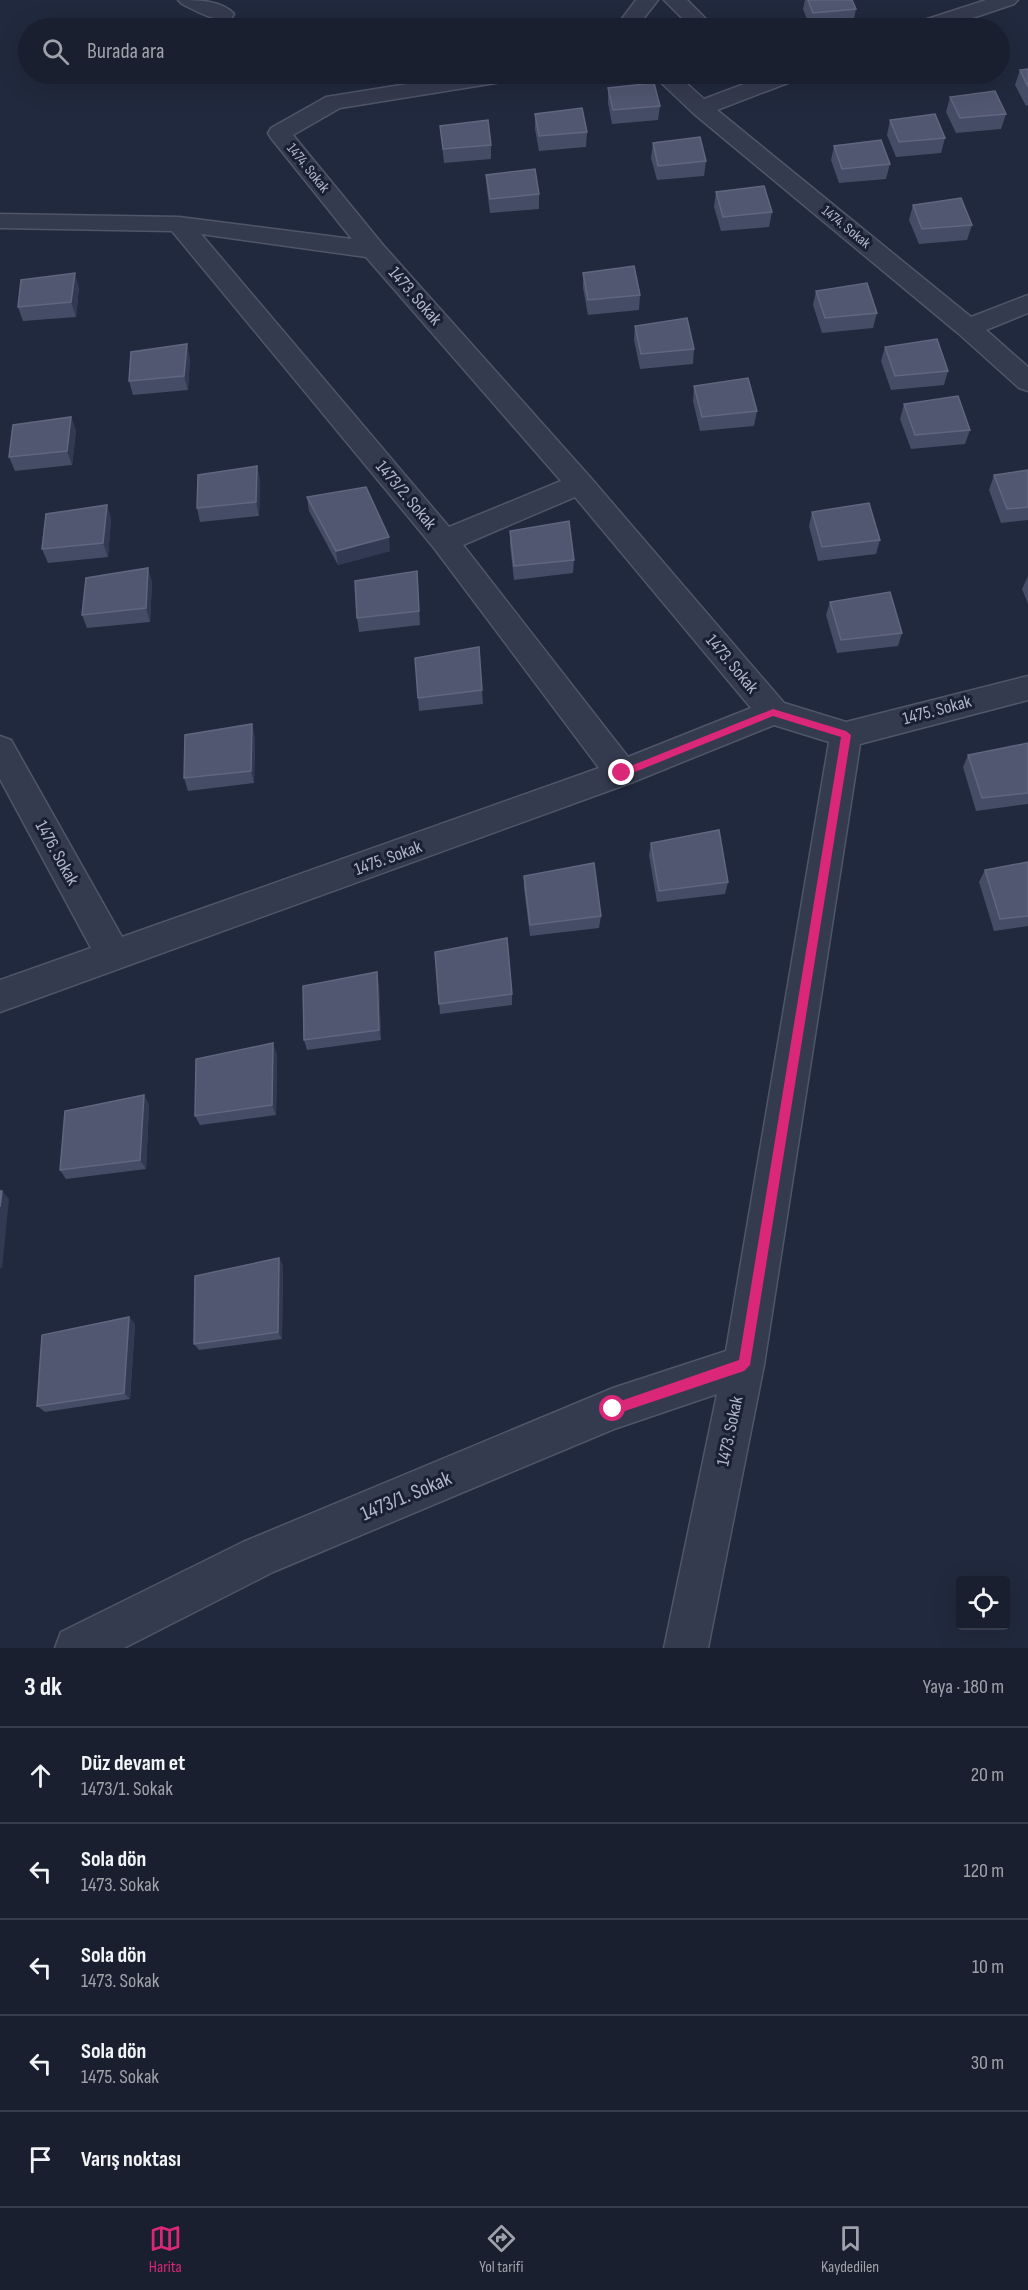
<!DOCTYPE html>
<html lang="tr">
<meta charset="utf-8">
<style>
:root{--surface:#191f2e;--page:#222736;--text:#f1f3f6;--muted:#9fa2aa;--line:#373d4a;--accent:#db2777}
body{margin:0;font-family:"Sofia Sans Condensed",sans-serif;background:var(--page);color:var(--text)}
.controls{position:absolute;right:18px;bottom:18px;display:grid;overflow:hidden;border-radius:6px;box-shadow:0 6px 24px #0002}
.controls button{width:54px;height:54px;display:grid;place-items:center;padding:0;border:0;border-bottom:2px solid var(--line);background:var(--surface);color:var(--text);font:30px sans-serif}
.stop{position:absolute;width:18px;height:18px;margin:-14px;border:4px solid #db2777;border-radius:50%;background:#fff}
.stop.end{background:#db2777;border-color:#fff;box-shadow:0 2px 6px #0008}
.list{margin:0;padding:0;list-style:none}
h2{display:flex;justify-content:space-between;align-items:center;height:78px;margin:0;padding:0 24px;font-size:26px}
h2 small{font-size:20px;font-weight:400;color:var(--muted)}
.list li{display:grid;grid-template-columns:39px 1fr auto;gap:18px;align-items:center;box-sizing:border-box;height:96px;padding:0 24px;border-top:2px solid var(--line)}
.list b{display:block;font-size:22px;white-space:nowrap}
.list p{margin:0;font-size:20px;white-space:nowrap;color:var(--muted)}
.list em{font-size:20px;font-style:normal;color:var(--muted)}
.icon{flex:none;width:33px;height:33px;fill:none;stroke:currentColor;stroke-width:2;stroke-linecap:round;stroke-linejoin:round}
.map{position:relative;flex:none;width:1028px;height:1648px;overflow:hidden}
.search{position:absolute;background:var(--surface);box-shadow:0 6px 24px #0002;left:18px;right:18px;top:18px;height:66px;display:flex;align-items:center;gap:15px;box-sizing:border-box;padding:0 21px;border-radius:33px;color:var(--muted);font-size:22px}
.sheet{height:558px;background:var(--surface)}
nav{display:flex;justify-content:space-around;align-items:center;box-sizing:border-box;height:84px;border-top:2px solid var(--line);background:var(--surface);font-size:16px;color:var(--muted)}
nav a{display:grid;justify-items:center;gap:3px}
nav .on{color:var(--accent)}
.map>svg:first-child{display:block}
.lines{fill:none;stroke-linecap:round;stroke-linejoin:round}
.minor-casing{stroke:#505669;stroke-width:3}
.minor{fill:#353b4e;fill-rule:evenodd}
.wall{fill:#454c66}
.shaded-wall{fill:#323952}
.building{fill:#515771;stroke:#60667f;stroke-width:1.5}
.route{fill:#db2777}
.labels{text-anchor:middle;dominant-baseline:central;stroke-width:6;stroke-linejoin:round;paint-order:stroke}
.far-street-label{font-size:15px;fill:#b1b6c9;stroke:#1a2033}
.street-label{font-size:18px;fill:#b1b6c9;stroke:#1a2033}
.near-street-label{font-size:21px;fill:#b1b6c9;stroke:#1a2033}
</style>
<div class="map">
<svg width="1028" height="1648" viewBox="0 0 1028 1648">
<rect width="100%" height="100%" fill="#21293e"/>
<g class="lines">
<defs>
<g id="minor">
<path d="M178,0C196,0 222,0 234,14L231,19C214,22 196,11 182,4Z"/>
<polygon points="636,0 658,0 636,28 615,28"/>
<polygon points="664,0 687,0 715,28 692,28"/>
<polygon points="986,0 1018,0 1014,4 943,28 912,28 915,23"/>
<path d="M470,74H519L516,79L508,81L340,108L293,135L383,245L590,477L784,703L846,722L1028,676V700L860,744L764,1365L708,1648H664L717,1394L614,1429L273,1572L124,1648H55L61,1632L243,1542L613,1388L726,1351L829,742L774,725L633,782L0,1012V980L91,948L0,779V736L11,740L122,937L599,768L434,548L172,231L0,228V214L179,217L352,239L271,138L268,133L271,128L326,97ZM201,234L366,257L561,481L449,527ZM575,497L751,708L628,757L463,545Z"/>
<polygon points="652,74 676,74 704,99 771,74 801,74 798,79 717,110 971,317 1028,295 1028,313 986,330 1028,367 1028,391 1019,388 959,334 693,113"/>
</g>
</defs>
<use href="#minor" class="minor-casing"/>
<use href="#minor" class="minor"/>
</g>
<g class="wall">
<polygon points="805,0 852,0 856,9 853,24 810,27 803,9"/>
<polygon points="1028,69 1028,105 1026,106 1015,85 1020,70"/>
<polygon points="608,88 660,106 658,120 612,124 608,103"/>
<polygon points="950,97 1006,114 1001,129 956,133 946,112"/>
<polygon points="535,114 587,132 586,147 539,151 535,129"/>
<polygon points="890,120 945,138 941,153 896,157 887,135"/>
<polygon points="440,126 491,145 491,159 444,163"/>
<polygon points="653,143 706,161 704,176 657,180 651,158"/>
<polygon points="834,146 890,164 886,179 839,183 831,160"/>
<polygon points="486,175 539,194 539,209 490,213 487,190"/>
<polygon points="716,192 772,212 769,227 721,231 714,207"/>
<polygon points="913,205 972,225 967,240 919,244 909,220"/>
<polygon points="583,273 640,295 639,310 588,315 583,288"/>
<polygon points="79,287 76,317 23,321 18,307"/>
<polygon points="816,291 877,313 873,328 822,333 813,305"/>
<polygon points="635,326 694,349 693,364 640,369 634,340"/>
<polygon points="885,347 948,371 944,385 891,390 881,361"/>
<polygon points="190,358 188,390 133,395 129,381"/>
<polygon points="694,386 757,411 754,426 700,431 693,401"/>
<polygon points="904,404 970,430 965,444 911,449 900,419"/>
<polygon points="71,417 76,431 72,465 15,471 9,457"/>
<polygon points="257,466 260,480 259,516 200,522 197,508"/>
<polygon points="1028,470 1028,520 1001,523 989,490 994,475"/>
<polygon points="307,497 390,551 338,565 309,511"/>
<polygon points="107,505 111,519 108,557 48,563 42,549"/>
<polygon points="812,512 880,540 876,554 818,561 809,526"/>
<polygon points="510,531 574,560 573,573 514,580 510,545"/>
<polygon points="417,571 420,625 359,632 357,618"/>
<polygon points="1028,576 1028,604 1022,589"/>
<polygon points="152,581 150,622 87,628 82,615"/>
<polygon points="830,602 902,633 898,646 837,653 826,615"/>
<polygon points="415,658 482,690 483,704 419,711"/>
<polygon points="255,737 254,783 188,791 184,778"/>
<polygon points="1028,743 1028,804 976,811 963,767 968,755"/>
<polygon points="651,843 728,882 725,894 657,902 649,855"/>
<polygon points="1028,862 1028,926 994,931 979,882 985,870"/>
<polygon points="524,876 601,916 599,928 530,936 524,888"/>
<polygon points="435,952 512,994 512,1005 440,1014"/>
<polygon points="379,983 381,1040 307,1050 304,1040"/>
<polygon points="277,1054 276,1115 200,1125 195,1116"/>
<polygon points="144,1095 149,1105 146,1169 66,1179 60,1170"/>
<polygon points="279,1258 283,1266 282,1339 199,1350 194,1344"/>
<polygon points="129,1317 135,1324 130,1399 45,1412 37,1406"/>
</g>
<g class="shaded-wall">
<polygon points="75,273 79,287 76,317 71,302"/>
<polygon points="187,344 190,358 188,390 184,376"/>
<polygon points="71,417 76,431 72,465 67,451"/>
<polygon points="257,466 260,480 259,516 256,502"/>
<polygon points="107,505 111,519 108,557 103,543"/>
<polygon points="389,537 390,551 338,565 336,551"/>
<polygon points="148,568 152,581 150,622 146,608"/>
<polygon points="252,724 255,737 254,783 251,771"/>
<polygon points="377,972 379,983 381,1040 379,1030"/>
<polygon points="273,1043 277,1054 276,1115 272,1105"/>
<polygon points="144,1095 149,1105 146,1169 140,1160"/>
<polygon points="2,1191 9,1199 2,1269 0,1267 0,1207"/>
<polygon points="279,1258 283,1266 282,1339 278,1332"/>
<polygon points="129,1317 135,1324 130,1399 124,1393"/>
</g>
<g class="building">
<polygon points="808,0 852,0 856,9 813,13"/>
<polygon points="1028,69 1028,87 1020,70"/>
<polygon points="654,83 660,106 613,110 608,88"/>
<polygon points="995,91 1006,114 960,118 950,97"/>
<polygon points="582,108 587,132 539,136 535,114"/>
<polygon points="935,114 945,138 899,142 890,120"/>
<polygon points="488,120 491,145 443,149 440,126"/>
<polygon points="700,137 706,161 658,166 653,143"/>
<polygon points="881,140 890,164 842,169 834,146"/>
<polygon points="535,169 539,194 490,199 486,175"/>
<polygon points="764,186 772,212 723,217 716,192"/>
<polygon points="961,198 972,225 922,229 913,205"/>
<polygon points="634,266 640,295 588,300 583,273"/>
<polygon points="75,273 71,302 18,307 21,280"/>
<polygon points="867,283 877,313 825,318 816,291"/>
<polygon points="687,318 694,349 641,354 635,326"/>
<polygon points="937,339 948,371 895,376 885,347"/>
<polygon points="187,344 184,376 129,381 131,352"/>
<polygon points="748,378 757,411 702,417 694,386"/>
<polygon points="958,396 970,430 915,435 904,404"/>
<polygon points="71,417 67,451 9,457 13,425"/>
<polygon points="257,466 256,502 197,508 198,475"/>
<polygon points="1028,470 1028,507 1007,509 994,475"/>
<polygon points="366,487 389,537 336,551 307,497"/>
<polygon points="869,503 880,540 822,547 812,512"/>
<polygon points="107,505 103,543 42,549 46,514"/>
<polygon points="569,521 574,560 514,566 510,531"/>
<polygon points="148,568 146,608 82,615 86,578"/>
<polygon points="417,571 419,611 357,618 355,581"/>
<polygon points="890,592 902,633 841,640 830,602"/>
<polygon points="479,647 482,690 418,698 415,658"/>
<polygon points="252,724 251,771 184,778 185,735"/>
<polygon points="1028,743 1028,793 982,798 968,755"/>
<polygon points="719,830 728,882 659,891 651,843"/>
<polygon points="1028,862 1028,916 1000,919 985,870"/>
<polygon points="594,863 601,916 530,925 524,876"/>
<polygon points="507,938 512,994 439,1004 435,952"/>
<polygon points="377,972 379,1030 304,1040 303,986"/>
<polygon points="273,1043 272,1105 195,1116 196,1059"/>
<polygon points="144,1095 140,1160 60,1170 65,1111"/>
<polygon points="0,1191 2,1191 0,1207"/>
<polygon points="279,1258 278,1332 194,1344 195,1276"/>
<polygon points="129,1317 124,1393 37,1406 42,1335"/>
</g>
<polygon class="route" points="773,709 846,731 851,735 750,1365 744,1371 613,1415 607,1409 609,1405 739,1360 841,737 773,716 625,776 618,776 617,773 618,771"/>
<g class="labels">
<g class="far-street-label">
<text transform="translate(308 168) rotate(51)">1474. Sokak</text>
<text transform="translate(846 227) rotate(39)">1474. Sokak</text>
</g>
<g class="street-label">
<text transform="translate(415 296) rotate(49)">1473. Sokak</text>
<text transform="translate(406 495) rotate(50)">1473/2. Sokak</text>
<text transform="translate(732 664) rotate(50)">1473. Sokak</text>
<text transform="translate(937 710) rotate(-15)">1475. Sokak</text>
<text transform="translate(57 853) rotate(61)">1476. Sokak</text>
<text transform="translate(388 858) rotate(-20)">1475. Sokak</text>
<text transform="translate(730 1431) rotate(-78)">1473. Sokak</text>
</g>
<g class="near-street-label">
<text transform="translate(406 1496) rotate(-23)">1473/1. Sokak</text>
</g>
</g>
</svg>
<div class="controls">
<button><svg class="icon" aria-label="locate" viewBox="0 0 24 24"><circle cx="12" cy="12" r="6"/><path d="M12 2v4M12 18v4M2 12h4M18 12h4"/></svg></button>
</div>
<div class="stop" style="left:613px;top:1409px"></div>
<div class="stop end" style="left:622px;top:773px"></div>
<div class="search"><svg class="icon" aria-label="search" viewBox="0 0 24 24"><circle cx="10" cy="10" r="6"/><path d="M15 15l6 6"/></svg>Burada ara</div>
</div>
<section class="sheet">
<h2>3 dk<small>Yaya · 180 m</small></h2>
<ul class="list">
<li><svg class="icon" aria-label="ahead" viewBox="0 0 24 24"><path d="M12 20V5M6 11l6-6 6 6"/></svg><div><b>Düz devam et</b><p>1473/1. Sokak</p></div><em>20 m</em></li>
<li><svg class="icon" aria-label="left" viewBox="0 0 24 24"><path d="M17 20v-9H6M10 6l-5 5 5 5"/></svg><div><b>Sola dön</b><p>1473. Sokak</p></div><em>120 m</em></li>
<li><svg class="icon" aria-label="left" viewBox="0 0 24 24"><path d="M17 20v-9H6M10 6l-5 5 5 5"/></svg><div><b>Sola dön</b><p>1473. Sokak</p></div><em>10 m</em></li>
<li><svg class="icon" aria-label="left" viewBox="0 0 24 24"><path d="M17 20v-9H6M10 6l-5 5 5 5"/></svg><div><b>Sola dön</b><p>1475. Sokak</p></div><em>30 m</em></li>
<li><svg class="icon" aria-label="arrive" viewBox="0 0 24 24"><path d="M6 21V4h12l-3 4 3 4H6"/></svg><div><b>Varış noktası</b></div></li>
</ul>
</section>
<nav>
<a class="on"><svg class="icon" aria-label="map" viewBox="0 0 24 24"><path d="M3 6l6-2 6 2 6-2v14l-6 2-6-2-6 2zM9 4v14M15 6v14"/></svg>Harita</a>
<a><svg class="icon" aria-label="directions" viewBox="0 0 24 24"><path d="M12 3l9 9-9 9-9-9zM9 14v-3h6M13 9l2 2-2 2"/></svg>Yol tarifi</a>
<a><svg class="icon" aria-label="saved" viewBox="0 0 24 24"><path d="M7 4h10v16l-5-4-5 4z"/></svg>Kaydedilen</a>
</nav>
